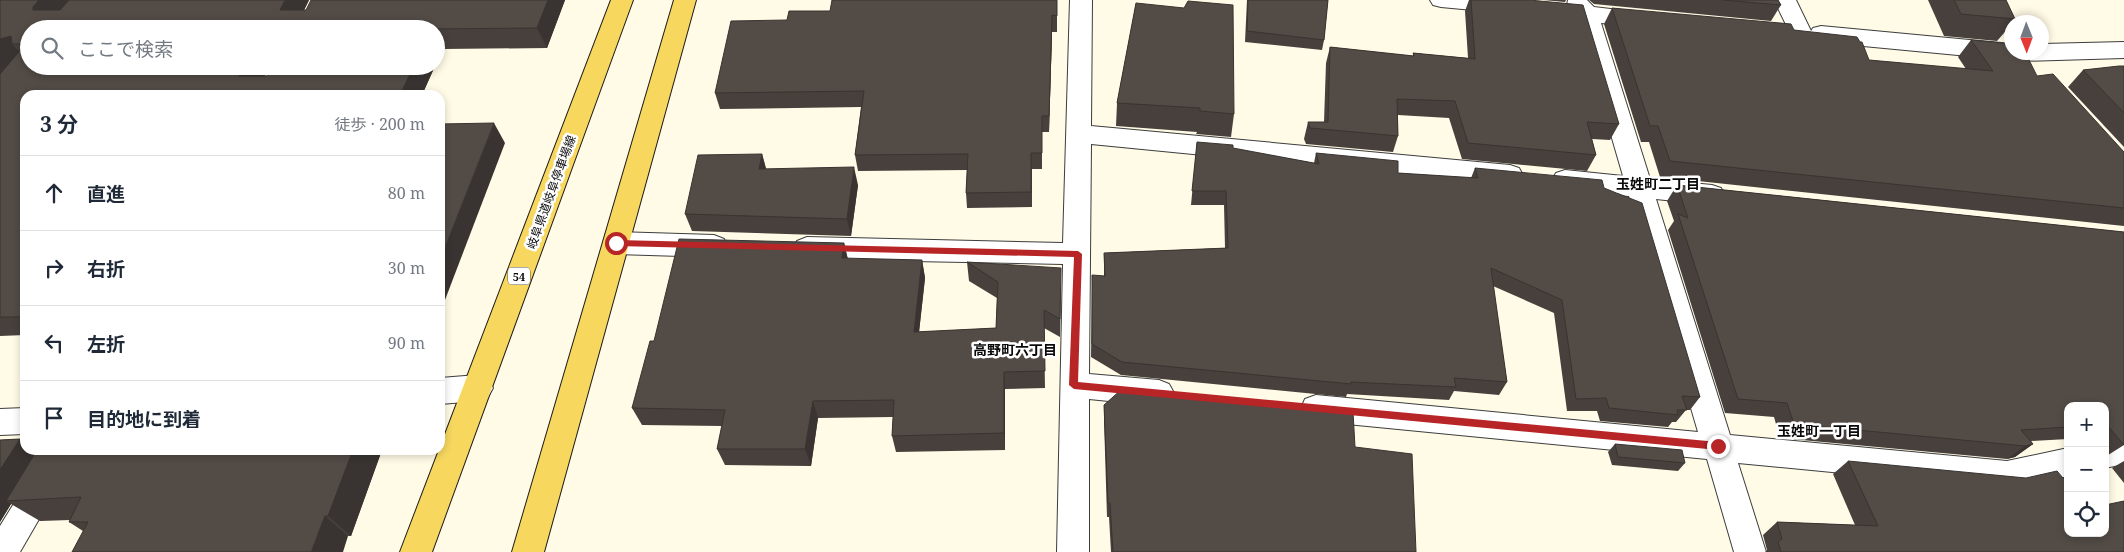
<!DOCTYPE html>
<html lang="ja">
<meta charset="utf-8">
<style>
:root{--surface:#fff;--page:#f2f2f3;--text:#1f2937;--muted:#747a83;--line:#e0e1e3}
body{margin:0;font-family:"Noto Serif","Noto Sans JP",serif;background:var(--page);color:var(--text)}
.controls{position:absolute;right:15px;bottom:15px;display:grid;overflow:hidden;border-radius:10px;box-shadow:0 2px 8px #0003}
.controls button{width:45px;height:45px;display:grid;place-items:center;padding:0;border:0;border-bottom:1px solid var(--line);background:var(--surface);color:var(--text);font:25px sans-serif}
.compass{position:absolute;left:2004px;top:15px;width:45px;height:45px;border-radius:50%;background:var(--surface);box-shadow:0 2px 8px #0003;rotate:179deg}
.stop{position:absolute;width:15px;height:15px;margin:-11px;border:4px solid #b72527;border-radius:50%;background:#fff}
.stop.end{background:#b72527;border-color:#fff;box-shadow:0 1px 5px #0008}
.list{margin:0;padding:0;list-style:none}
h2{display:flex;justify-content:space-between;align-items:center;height:65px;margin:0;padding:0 20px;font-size:21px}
h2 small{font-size:16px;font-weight:400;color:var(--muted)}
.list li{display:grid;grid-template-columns:32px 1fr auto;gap:15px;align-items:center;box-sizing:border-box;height:75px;padding:0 20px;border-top:1px solid var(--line)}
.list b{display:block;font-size:19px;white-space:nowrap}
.list em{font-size:16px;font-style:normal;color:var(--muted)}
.icon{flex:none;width:28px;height:28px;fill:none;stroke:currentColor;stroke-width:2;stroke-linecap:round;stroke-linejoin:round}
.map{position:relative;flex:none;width:2124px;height:552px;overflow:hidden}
.search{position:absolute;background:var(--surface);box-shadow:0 2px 8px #0003;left:20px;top:20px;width:425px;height:55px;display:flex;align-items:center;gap:12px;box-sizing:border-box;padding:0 18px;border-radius:28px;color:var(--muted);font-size:19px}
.panel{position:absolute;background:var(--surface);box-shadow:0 2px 8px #0003;left:20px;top:90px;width:425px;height:365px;border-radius:15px}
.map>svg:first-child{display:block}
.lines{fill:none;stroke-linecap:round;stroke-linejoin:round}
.street-casing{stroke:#3d3d3d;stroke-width:2}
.primary-casing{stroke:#1b1b1b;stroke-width:2}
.street{fill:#fff;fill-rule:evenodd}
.primary{fill:#f7d75e;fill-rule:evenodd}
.wall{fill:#47403c}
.shaded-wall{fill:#393431}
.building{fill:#524b46;stroke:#393431}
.route{fill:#b72527}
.labels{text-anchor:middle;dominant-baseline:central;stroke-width:5;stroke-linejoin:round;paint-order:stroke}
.shield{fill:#fff;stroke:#545454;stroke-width:1}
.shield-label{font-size:11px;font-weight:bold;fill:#0a0a0a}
.street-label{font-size:12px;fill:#0a0a0a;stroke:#fff}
.neighbourhood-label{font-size:14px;font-weight:bold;fill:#0a0a0a;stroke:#fff}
</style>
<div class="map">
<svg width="2124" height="552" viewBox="0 0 2124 552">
<rect width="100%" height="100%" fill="#fffbe6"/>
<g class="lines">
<defs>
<g id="street">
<polygon points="1070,0 1092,0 1091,126 1510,165 1519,168 1523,175 1519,182 1510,185 1091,144 1089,374 1159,380 1169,384 1174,393 1169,402 1159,406 1089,399 1089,552 1057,552 1063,264 807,259 797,255 794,248 797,241 807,237 1063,243"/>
<polygon points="1430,0 1510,0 1516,6 1513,11 1505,13 1441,7 1433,5"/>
<polygon points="1568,0 1587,0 1594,7 1652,14 1655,19 1652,24 1644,27 1601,23 1650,179 1712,185 1721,188 1725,195 1721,202 1712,205 1656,199 1730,435 2007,461 2068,448 2068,476 2007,489 1738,463 1766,552 1734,552 1707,459 1316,421 1305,417 1301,408 1305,399 1316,395 1698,432 1629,196 1565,190 1556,187 1552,180 1556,173 1565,170 1623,176 1578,21 1542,16 1539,11 1542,6 1550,3 1567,5"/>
<polygon points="1774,0 1796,0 1811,31 1813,28 1821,26 2012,44 2012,52 2042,52 2042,44 2124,42 2124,58 2021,61 1821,42 1813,40 1810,35 1808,37 1800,40 1792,37"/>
<polygon points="616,232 714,235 724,239 727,246 724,253 714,257 616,254 606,250 603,243 606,236"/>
<polygon points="478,375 488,379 493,388 488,397 478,401 440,404 440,378"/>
<polygon points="25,408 25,434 0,435 0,409"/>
<polygon points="2124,436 2124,464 2105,468 2105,440"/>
<polygon points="47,450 79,450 20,552 0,552 0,526"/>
</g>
<g id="primary">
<polygon points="611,0 633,0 432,552 400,552"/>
<polygon points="674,0 696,0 544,552 512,552"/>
</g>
</defs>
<use href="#street" class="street-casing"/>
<use href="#primary" class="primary-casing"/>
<use href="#street" class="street"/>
<use href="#primary" class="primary"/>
</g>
<g class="wall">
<polygon points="0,0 309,0 304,10 565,0 547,48 443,49 436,63 436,29 29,29 265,76 267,76 272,66 435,66 422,95 25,95 25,335 0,336"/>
<polygon points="1057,0 1057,32 1052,32 1049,132 1042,132 1042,169 1032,169 1032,207 967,208 966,193 967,170 858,171 855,155 861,107 720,109 715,93 787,20 830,11"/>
<polygon points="1247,0 1328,0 1324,40 1322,50 1245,42"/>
<polygon points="1469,0 1529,0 1619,124 1610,140 1592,139 1596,155 1587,171 1462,159 1449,118 1398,115 1398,136 1393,152 1306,144 1304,139 1308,122 1324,122 1326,63 1330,47 1413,56 1413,53 1468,58 1465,11"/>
<polygon points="1543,0 1566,0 1565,2"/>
<polygon points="1589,0 1778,0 1781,5 1771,21 1594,4"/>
<polygon points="1928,0 2006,0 2015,19 2013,22 2012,22 2012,24 1997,41 1944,36"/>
<polygon points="1136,3 1234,114 1231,137 1196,134 1197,132 1116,126 1117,103"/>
<polygon points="1612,8 1794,30 1869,60 1966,69 1958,57 1971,40 2037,76 2124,152 2124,226 1660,177 1649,142 1641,142 1604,24"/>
<polygon points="2124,66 2124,147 2068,87 2083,70"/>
<polygon points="1197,142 1314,163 1316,153 1398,173 1471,178 1475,168 1604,188 1700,397 1690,410 1686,410 1676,422 1672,422 1668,427 1600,421 1597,411 1567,411 1554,313 1493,286 1507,382 1499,395 1454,391 1449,400 1347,394 1346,397 1121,375 1091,357 1092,289 1104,276 1104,253 1225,248 1224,205 1191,205"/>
<polygon points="762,154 766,169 858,185 851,236 692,231 685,214"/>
<polygon points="1677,185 2124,232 2124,445 2105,457 2105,406 2068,406 2068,439 2031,441 2033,444 2015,457 2007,459 1780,438 1774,417 1725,413 1668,230 1674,221 1667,201"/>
<polygon points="844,243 848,259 922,260 925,278 919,332 996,328 997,298 969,281 967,262 1061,287 1060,337 1044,328 1045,388 1005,389 1005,450 896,452 892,436 893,417 818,418 811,466 725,465 717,449 722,426 642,425 632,408 654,341"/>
<polygon points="1104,405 1355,447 1416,552 1111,552 1109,517 1107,517 1104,420"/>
<polygon points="20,439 25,443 25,450 37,451 382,450 351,536 83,531 69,522 70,520 40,521 11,504 0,522 0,440"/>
<polygon points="1615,444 1685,463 1678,471 1612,465 1608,452"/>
<polygon points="1848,461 2068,533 2124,552 1765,552 1767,550 1763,535 1777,522 1855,525 1833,474"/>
<polygon points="2124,461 2124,483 2112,468"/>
</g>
<g class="shaded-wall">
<polygon points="39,0 75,0 52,28 33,10 33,7"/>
<polygon points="285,0 309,0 295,29 280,10"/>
<polygon points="548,0 565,0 547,48 537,28"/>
<polygon points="1052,15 1052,32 1049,132 1049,116"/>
<polygon points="11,36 12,44 25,58 0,80 0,39"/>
<polygon points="436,38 443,49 436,63"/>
<polygon points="244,66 270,66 256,95 239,76"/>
<polygon points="414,66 435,66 422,95 400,95"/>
<polygon points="494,123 505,143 440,313 440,260"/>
<polygon points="762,154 767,172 759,169"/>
<polygon points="854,167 858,185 851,236 847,219"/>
<polygon points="844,243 848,261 842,258"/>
<polygon points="922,260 925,278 917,350 914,332"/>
<polygon points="1004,372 1005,389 1005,450 1004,433"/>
<polygon points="813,401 818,418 811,466 805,449"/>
<polygon points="20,439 25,443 25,450 36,450 42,454 6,501 11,504 0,522 0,470"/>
<polygon points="2033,444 2015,457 2007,459 2025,446"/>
<polygon points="353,450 382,450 351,536 328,516"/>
<polygon points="325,516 348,536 343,552 311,552"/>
</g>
<g class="building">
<polygon points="0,0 39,0 33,7 33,10 60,10 69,0 285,0 280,10 306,10 311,0 548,0 537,28 432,29 29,29 29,66 244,66 239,76 267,76 272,66 414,66 400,95 25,95 25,317 0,317 0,74 23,47 22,44 12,44 11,36 0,39"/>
<polygon points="832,0 1057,0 1057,16 1052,15 1049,116 1042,116 1042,153 1031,153 1031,192 966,193 968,154 855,155 864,91 715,93 731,21 787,20 789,11 830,11"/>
<polygon points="1248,0 1328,0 1324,40 1247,31"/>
<polygon points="1471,0 1529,0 1583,5 1619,124 1587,122 1596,155 1468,143 1455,101 1397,99 1398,136 1310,128 1308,122 1328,122 1330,47 1414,56 1413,53 1475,59"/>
<polygon points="1723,0 1778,0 1781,5"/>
<polygon points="1954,0 2006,0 2015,19 1961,14"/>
<polygon points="1188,1 1233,5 1234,114 1200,111 1200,108 1117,103 1136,3 1184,8"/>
<polygon points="1612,8 1791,24 1794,30 1857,37 1860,42 1862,42 1869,60 1993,71 1971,40 2012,44 2012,52 2025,52 2037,76 2053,74 2124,152 2124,208 1670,161 1658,126 1650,126"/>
<polygon points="2119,66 2124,66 2124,113 2083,70"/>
<polygon points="494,123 440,260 440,124"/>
<polygon points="1197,142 1233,145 1233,148 1319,164 1316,153 1398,161 1398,173 1478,178 1475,168 1602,180 1604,188 1642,203 1700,397 1682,396 1687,410 1677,410 1678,415 1609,408 1606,398 1576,399 1562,300 1491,268 1507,382 1454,378 1456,387 1351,382 1351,384 1122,362 1092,344 1092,275 1105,276 1104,253 1228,248 1226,191 1192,191"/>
<polygon points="762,154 759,169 854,167 847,219 685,214 698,155"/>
<polygon points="1677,185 2124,232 2124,445 2106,424 2105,424 2105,406 2068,406 2068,427 2021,430 2033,444 2025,446 1794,424 1787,403 1738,399 1678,214 1688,218"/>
<polygon points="679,239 844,243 842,258 922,260 914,332 996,328 998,282 967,262 1061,268 1060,319 1044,310 1045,371 1004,372 1004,433 892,436 894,400 813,401 805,449 717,449 725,410 632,408 650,341 654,341"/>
<polygon points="1122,389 1353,412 1355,447 1412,454 1416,552 1113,552 1110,503 1108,503 1104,405"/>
<polygon points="20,439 0,470 0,440"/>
<polygon points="1615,444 1682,450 1685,463 1618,457"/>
<polygon points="37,450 353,450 328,516 325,516 311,552 72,552 88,522 69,522 81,497 6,501"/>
<polygon points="1848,461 2026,478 2057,471 2068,484 2068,533 2105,533 2105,505 2124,501 2124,552 1781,552 1778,542 1782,539 1777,522 1878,526"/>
</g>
<polygon class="route" points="616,240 1078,251 1082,254 1078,382 1718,442 1723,446 1718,450 1074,389 1069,385 1074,257 616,246 612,243"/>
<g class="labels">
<rect class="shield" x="508" y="267.5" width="22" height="17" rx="4"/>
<g class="shield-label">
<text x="519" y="276">54</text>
</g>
<g class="street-label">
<text transform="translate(551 192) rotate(-70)">岐阜県道岐阜停車場線</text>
</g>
<g class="neighbourhood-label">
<text x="1658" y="183">玉姓町二丁目</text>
<text x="1015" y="349">高野町六丁目</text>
<text x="1819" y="430">玉姓町一丁目</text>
</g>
</g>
</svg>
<div class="controls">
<button>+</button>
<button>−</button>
<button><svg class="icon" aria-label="locate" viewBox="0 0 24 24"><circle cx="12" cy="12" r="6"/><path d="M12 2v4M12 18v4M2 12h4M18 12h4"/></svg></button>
</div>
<svg class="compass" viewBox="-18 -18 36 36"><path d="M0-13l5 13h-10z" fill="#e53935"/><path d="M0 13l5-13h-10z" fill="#747a83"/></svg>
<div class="stop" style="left:616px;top:243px"></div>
<div class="stop end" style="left:1718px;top:446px"></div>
<div class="search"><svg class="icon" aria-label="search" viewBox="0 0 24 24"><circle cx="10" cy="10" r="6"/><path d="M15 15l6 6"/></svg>ここで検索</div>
<section class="panel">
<h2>3 分<small>徒歩 · 200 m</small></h2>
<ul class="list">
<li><svg class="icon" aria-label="ahead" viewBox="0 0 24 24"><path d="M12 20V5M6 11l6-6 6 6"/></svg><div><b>直進</b></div><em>80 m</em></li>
<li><svg class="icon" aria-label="right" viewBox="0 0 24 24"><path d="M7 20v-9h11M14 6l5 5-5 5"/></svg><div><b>右折</b></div><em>30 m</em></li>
<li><svg class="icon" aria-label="left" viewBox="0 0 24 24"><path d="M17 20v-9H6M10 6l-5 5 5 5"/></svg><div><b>左折</b></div><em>90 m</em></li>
<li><svg class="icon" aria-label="arrive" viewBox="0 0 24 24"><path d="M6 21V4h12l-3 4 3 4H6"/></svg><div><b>目的地に到着</b></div></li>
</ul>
</section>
</div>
